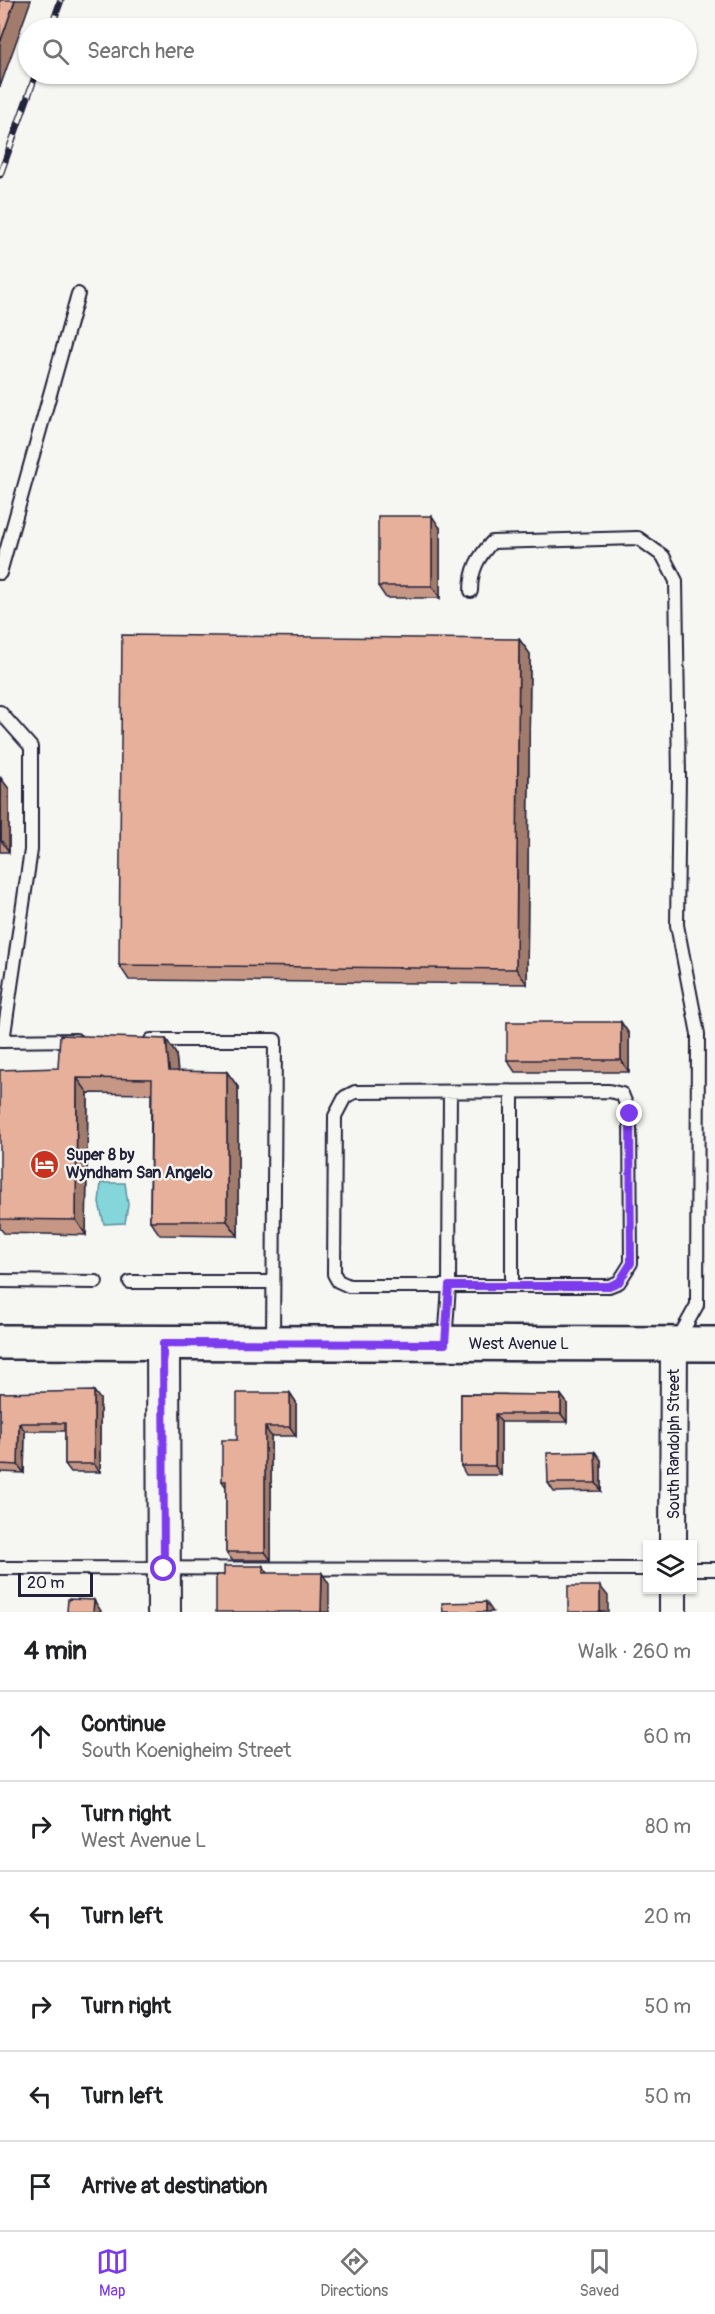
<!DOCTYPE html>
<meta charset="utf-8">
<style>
:root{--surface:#fff;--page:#f6f6f6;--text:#202124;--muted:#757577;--line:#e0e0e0;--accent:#7c3aed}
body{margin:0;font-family:Pangolin,sans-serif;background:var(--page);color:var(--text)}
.controls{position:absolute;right:18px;bottom:18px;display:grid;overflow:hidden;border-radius:0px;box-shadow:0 2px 4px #0004}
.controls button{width:54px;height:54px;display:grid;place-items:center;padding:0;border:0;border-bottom:2px solid var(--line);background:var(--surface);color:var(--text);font:30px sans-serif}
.scale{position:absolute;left:18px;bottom:15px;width:75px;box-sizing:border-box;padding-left:6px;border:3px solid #22223b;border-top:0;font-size:16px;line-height:21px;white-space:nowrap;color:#22223b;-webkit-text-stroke:4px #f6f6f2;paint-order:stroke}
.stop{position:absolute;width:18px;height:18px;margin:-14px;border:4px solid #7c3aed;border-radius:50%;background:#fff}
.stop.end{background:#7c3aed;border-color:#fff;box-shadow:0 2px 6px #0008}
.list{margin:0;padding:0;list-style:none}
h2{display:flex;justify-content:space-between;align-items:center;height:78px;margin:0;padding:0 24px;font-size:26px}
h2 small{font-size:20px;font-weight:400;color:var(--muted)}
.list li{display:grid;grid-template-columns:39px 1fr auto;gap:18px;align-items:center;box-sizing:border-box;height:90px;padding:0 24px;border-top:2px solid var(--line)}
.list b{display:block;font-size:22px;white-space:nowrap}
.list p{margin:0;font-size:20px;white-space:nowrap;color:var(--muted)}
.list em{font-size:20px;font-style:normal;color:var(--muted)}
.icon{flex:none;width:33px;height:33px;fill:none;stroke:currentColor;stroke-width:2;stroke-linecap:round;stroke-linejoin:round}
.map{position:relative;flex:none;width:715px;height:1612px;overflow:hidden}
.search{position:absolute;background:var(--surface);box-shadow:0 2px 4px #0004;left:18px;right:18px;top:18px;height:66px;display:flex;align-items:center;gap:15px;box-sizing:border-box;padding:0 21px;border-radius:33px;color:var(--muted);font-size:22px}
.sheet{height:618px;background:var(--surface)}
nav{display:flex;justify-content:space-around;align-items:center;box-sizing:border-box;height:84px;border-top:2px solid var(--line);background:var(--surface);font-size:16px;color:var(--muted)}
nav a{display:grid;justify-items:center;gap:3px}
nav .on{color:var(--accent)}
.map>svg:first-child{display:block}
.water{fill:#84d6db;stroke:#5d8e9b;stroke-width:1.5}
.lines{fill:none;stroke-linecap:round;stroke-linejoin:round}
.service-casing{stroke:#22223b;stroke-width:16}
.minor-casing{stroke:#22223b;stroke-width:30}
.tertiary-casing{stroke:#22223b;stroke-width:36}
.secondary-casing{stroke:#22223b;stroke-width:38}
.service{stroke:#f6f6f2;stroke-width:12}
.minor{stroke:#f6f6f2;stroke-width:26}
.tertiary{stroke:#f6f6f2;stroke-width:32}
.secondary{stroke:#f6f6f2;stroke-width:33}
.rail-casing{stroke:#22223b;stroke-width:7}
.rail{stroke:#f6f6f2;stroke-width:4.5;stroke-dasharray:14;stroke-linecap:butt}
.wall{fill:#c69785;stroke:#22223b;stroke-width:1.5}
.shaded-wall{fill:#a17b6c;stroke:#22223b;stroke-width:1.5}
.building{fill:#e6b09b;stroke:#22223b;stroke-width:1.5}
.route{stroke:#7c3aed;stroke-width:8}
.labels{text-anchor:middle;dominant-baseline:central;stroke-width:4.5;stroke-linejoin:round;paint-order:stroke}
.poi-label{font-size:16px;font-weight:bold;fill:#22223b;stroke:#f6f6f2;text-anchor:start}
.street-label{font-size:16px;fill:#22223b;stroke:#f6f6f2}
</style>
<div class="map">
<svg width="715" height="1612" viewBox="0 0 715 1612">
<rect width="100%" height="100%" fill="#f6f6f2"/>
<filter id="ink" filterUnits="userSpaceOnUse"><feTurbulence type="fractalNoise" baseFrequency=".0167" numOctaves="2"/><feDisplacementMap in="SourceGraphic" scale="12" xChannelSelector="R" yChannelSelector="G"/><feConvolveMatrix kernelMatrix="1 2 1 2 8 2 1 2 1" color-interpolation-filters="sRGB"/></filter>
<g filter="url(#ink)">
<polygon class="water" points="101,1183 125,1183 128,1205 125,1223 104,1224 99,1203"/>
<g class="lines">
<defs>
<g id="service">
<polyline points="0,573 78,294"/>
<path d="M471,591C471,570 478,557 492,542L638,538L663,556L676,581L679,776L677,925L698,1034L697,1305L677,1341"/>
<polyline points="0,712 31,747 31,850 3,1041"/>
<polyline points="151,1040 275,1040 273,1342"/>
<polyline points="0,1041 76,1040"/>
<polyline points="512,1092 512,1286"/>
<polyline points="0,1281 96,1282"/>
<polyline points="130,1282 273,1282"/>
<polyline points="445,1343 449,1286 609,1286 619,1282 631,1263 630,1114 622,1094 609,1091 355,1092 345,1097 335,1116 334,1274 338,1281 349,1286 449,1286 450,1092"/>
<polyline points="0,1568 648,1569"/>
<polyline points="692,1569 715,1569"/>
</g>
<g id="minor">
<polyline points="673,1544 674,1344"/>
<polyline points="673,1612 673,1590"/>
</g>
<polyline id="tertiary" points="163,1343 164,1612"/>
<polyline id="secondary" points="0,1342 715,1344"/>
</defs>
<use href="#service" class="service-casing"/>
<use href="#minor" class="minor-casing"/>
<use href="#tertiary" class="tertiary-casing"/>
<use href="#secondary" class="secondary-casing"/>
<use href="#service" class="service"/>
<use href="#minor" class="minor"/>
<use href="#tertiary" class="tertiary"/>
<use href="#secondary" class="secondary"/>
<defs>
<g id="rail">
<polyline points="51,28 61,0"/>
<polyline points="0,175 36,74"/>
</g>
</defs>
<use href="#rail" class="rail-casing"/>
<use href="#rail" class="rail"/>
</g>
<g class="wall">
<polygon points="440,528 440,598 386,598 378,586"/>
<polygon points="519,639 530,654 527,984 129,980 119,965"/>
<polygon points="0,778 9,789 9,852 0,852"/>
<polygon points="621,1022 629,1034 629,1072 515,1072 507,1060"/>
<polygon points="166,1039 176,1054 178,1072 227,1072 238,1087 238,1236 160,1235 150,1221 151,1094 88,1093 86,1235 4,1233 0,1228 0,1219 58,1068"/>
<polygon points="0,1393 100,1399 100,1472 71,1472 65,1464 65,1431 25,1431 24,1473 0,1472"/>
<polygon points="290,1393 296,1402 296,1436 271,1436 271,1560 232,1560 226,1552 226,1487 222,1481"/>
<polygon points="461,1394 561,1395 567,1403 567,1422 501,1422 501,1475 466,1475 461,1466"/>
<polygon points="595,1452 601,1460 601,1491 554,1492 548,1483"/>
</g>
<g class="shaded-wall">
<polygon points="15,0 31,0 0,87 0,43"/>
<polygon points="432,516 440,528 440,598 432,586"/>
<polygon points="519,639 530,654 527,984 516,969"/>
<polygon points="1,778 9,789 9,852 1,840"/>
<polygon points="621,1022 629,1034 629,1072 621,1060"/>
<polygon points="166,1039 176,1054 179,1086 169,1071"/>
<polygon points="227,1072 238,1087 238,1236 227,1221"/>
<polygon points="77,1078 88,1093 86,1235 76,1220"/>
<polygon points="94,1391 100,1399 100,1472 94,1464"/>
<polygon points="290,1393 296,1402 296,1436 290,1427"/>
<polygon points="561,1395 567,1403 567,1422 561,1414"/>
<polygon points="495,1414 501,1422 501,1475 495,1466"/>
<polygon points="19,1423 25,1431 24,1473 18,1465"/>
<polygon points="265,1427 271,1436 271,1560 265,1552"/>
<polygon points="595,1452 601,1460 601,1491 596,1483"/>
<polygon points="263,1566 271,1577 263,1573"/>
<polygon points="322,1573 329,1584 329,1612 321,1612"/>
<polygon points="600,1586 608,1596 608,1612 600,1612"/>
<polygon points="94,1600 101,1611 101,1612 93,1612"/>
<polygon points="486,1602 493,1612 486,1612"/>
</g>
<g class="building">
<polygon points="0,0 15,0 0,43"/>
<rect x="378" y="516" width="54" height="70"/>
<polygon points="122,635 519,639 516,969 119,965"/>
<rect x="0" y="778" width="1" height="62"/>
<rect x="507" y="1022" width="114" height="38"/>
<polygon points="60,1035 166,1039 169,1071 227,1072 227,1221 150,1221 152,1079 77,1078 76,1220 0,1219 0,1070 58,1068"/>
<polygon points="94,1391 94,1464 65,1464 65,1423 19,1423 18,1465 0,1464 0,1393"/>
<polygon points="237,1393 290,1393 290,1427 265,1427 265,1552 226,1552 226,1481 222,1481 222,1440 237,1440"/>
<polygon points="461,1394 561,1395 561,1414 495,1414 495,1466 461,1466"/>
<polygon points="595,1452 596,1483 548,1483 547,1453"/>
<polygon points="224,1566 263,1566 263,1573 322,1573 321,1612 216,1612 216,1575 224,1575"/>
<rect x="568" y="1586" width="32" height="26"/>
<polygon points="68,1599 94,1600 93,1612 67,1612"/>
<polygon points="486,1602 486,1612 443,1612 442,1603"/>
</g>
</g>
<g class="lines" filter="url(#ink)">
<polyline class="route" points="164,1569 163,1343 445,1344 449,1286 609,1286 619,1282 631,1263 630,1114"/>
</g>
<defs>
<symbol id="hotel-disc" viewBox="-11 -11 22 22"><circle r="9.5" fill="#c8321e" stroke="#f6f6f2"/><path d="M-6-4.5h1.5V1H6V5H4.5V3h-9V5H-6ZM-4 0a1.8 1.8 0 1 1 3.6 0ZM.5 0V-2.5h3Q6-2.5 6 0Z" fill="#fff"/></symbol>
</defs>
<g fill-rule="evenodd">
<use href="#hotel-disc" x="28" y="1148" width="33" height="33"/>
</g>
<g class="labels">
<g class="poi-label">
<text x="66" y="1155">Super 8 by<tspan x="66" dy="18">Wyndham San Angelo</tspan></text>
</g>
<g class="street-label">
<text x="519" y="1344">West Avenue L</text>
<text transform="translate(674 1444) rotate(-90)">South Randolph Street</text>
</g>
</g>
</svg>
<div class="controls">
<button><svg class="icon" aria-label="layers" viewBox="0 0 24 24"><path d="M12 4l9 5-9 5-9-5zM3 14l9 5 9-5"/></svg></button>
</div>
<div class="scale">20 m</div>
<div class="stop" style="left:164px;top:1569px"></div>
<div class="stop end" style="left:630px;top:1114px"></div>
<div class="search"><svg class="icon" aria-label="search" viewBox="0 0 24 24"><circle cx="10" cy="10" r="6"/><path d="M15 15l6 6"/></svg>Search here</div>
</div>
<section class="sheet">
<h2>4 min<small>Walk · 260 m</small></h2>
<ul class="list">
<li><svg class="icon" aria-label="ahead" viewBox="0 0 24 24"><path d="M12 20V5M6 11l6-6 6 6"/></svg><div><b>Continue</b><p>South Koenigheim Street</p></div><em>60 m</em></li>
<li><svg class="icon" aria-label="right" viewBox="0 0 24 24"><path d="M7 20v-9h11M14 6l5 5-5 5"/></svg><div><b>Turn right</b><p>West Avenue L</p></div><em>80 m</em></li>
<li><svg class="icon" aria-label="left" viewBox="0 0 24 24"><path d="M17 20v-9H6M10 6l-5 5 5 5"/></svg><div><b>Turn left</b></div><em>20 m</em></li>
<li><svg class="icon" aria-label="right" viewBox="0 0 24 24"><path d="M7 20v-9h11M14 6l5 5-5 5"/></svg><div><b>Turn right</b></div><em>50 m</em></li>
<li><svg class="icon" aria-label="left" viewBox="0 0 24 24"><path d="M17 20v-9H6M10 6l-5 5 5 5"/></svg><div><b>Turn left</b></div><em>50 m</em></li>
<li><svg class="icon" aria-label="arrive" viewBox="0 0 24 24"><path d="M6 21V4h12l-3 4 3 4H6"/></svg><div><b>Arrive at destination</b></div></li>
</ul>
</section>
<nav>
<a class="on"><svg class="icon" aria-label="map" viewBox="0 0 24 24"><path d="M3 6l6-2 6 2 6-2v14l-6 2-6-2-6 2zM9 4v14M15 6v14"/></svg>Map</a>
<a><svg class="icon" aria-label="directions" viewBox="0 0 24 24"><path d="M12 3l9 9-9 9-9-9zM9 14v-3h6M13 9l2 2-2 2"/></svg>Directions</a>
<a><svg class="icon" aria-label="saved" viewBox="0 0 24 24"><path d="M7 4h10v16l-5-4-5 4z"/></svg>Saved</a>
</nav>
